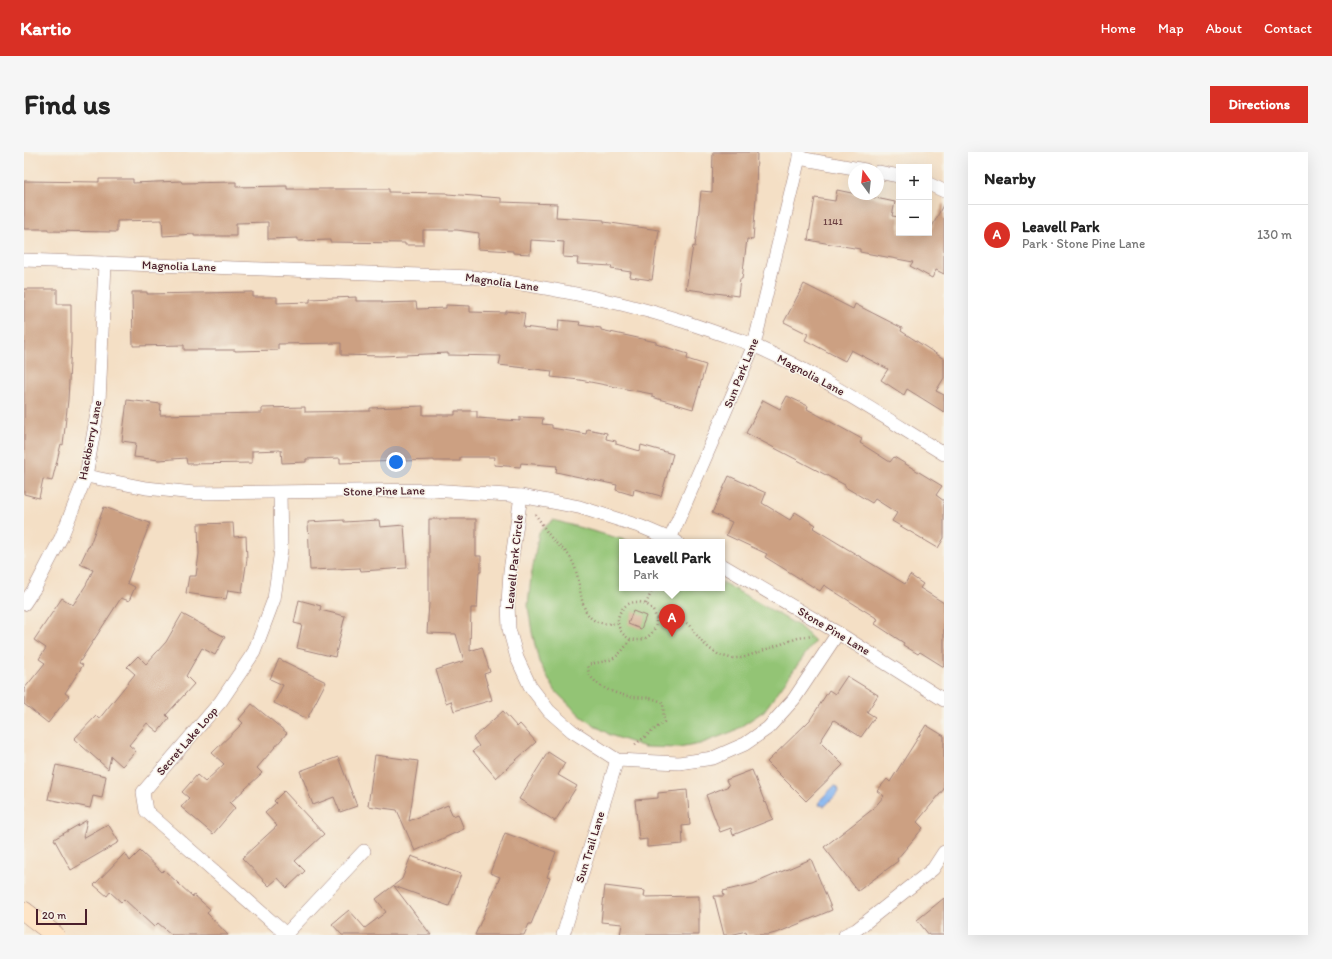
<!DOCTYPE html>
<meta charset="utf-8">
<style>
:root{--surface:#fff;--page:#f6f6f6;--text:#222;--muted:#767676;--line:#e0e0e0;--accent:#d93025}
body{margin:0;font-family:Itim,sans-serif;background:var(--page);color:var(--text)}
.controls{position:absolute;right:12px;top:12px;display:grid;overflow:hidden;border-radius:0px;box-shadow:0 4px 16px #0002}
.controls button{width:36px;height:36px;display:grid;place-items:center;padding:0;border:0;border-bottom:1px solid var(--line);background:var(--surface);color:var(--text);font:20px sans-serif}
.compass{position:absolute;left:824px;top:12px;width:36px;height:36px;border-radius:50%;background:var(--surface);box-shadow:0 4px 16px #0002;rotate:345deg}
.scale{position:absolute;left:12px;bottom:10px;width:51px;box-sizing:border-box;padding-left:4px;border:2px solid #4a1f2b;border-top:0;font-size:11px;line-height:14px;white-space:nowrap;color:#4a1f2b;-webkit-text-stroke:3px #f7f3e8;paint-order:stroke}
.you{position:absolute;left:372px;top:310px;width:14px;height:14px;margin:-10px;border:3px solid #fff;border-radius:50%;background:#1a73e8;box-shadow:0 0 0 6px #1a73e833}
.badge{display:grid;place-items:center;width:26px;height:26px;border-radius:50%;background:var(--accent);color:#fff;font-size:13px;font-weight:700}
.pin{position:absolute;translate:-50% -33px;filter:drop-shadow(0 1px 2px #0008)}
.pin::after{content:'';position:absolute;top:21px;width:14px;height:12px;background:inherit;clip-path:polygon(0 0,100% 0,50% 100%)}
.popup{position:absolute;left:595px;top:387px;width:106px;height:52px;box-sizing:border-box;display:grid;place-content:center;border-radius:0px;background:var(--surface);filter:drop-shadow(0 1px 3px #0005);font-size:13px;white-space:nowrap;color:var(--muted)}
.popup b{font-size:15px;color:var(--text)}
.popup::after{content:'';position:absolute;left:50%;top:100%;margin-left:-8px;border:8px solid transparent;border-top-color:var(--surface)}
.list{margin:0;padding:0;list-style:none}
h2{display:flex;justify-content:space-between;align-items:center;height:52px;margin:0;padding:0 16px;font-size:17px}
h2 small{font-size:13px;font-weight:400;color:var(--muted)}
.list li{display:grid;grid-template-columns:26px 1fr auto;gap:12px;align-items:center;box-sizing:border-box;height:60px;padding:0 16px;border-top:1px solid var(--line)}
.list b{display:block;font-size:15px;white-space:nowrap}
.list p{margin:0;font-size:13px;white-space:nowrap;color:var(--muted)}
.list em{font-size:13px;font-style:normal;color:var(--muted)}
.map{position:relative;flex:none;width:920px;height:783px;overflow:hidden;border-radius:0px}
header{display:flex;align-items:center;gap:24px;box-sizing:border-box;height:56px;padding:0 20px;background:var(--accent);color:#fff}
header strong{font-size:19px}
nav{display:flex;gap:22px;margin-inline-start:auto;font-size:14px}
.intro{display:flex;align-items:center;justify-content:space-between;box-sizing:border-box;height:96px;padding:0 24px}
h1{margin:0;font-size:28px}
.button{padding:10px 18px;border-radius:0px;background:var(--accent);color:#fff;font-size:14px;font-weight:700}
main{display:flex;gap:24px;padding:0 24px}
aside{flex:1;background:var(--surface);border-radius:0px;box-shadow:0 4px 16px #0002}
.map>svg:first-child{display:block}
.green{fill:#93c474;stroke:#6e7250}
.water{fill:#85b5f0;stroke:#686a8e}
.building{fill:#cca082}
.lines{fill:none;stroke-linecap:round;stroke-linejoin:round}
.minor-casing{stroke:#9f7f78;stroke-width:14}
.secondary-casing{stroke:#9f7f78;stroke-width:20}
.path{stroke:#9f7f78;stroke-width:2.5;stroke-dasharray:1 3;stroke-linecap:butt}
.minor{stroke:#fff;stroke-width:13}
.secondary{stroke:#fee4c5;stroke-width:19}
.labels{text-anchor:middle;dominant-baseline:central;stroke-width:3;stroke-linejoin:round;paint-order:stroke}
.number-label{font-size:10px;fill:#6a3f41}
.street-label{font-size:12px;fill:#4a1f2b;stroke:#f7f3e8}
</style>
<header>
<strong>Kartio</strong>
<nav><a>Home</a><a>Map</a><a>About</a><a>Contact</a></nav>
</header>
<div class="intro"><h1>Find us</h1><a class="button">Directions</a></div>
<main>
<div class="map">
<svg width="920" height="783" viewBox="0 0 920 783">
<rect width="100%" height="100%" fill="#f7f3e8"/>
<filter id="ink" filterUnits="userSpaceOnUse"><feTurbulence type="fractalNoise" baseFrequency=".025" numOctaves="2"/><feDisplacementMap in="SourceGraphic" scale="8" xChannelSelector="R" yChannelSelector="G"/><feConvolveMatrix kernelMatrix="1 2 1 2 8 2 1 2 1" color-interpolation-filters="sRGB"/></filter>
<filter id="wash" filterUnits="userSpaceOnUse"><feTurbulence type="fractalNoise" baseFrequency=".012" numOctaves="4" result="noise"/><feDisplacementMap in="SourceGraphic" scale="16" xChannelSelector="R" yChannelSelector="G"/><feGaussianBlur stdDeviation="0.9" result="paint"/><feColorMatrix in="noise" values="0 0 0 0 0 0 0 0 0 0 0 0 0 0 0 0 0 1.4 0 .05"/><feComposite in="paint" operator="in"/></filter>
<g filter="url(#wash)">
<rect width="100%" height="100%" fill="#f4dfc5"/>
<polygon class="green" points="529,368 608,390 598,390 598,436 698,436 698,430 775,474 791,489 740,559 710,579 676,592 655,596 621,595 586,583 558,565 532,540 515,510 508,480 504,454 507,425 515,380"/>
<polygon class="water" points="811,634 814,635 815,640 801,654 795,653 797,647 809,635"/>
<g id="blocks">
<g class="building">
<polygon points="689,0 733,0 732,45 729,88 723,87 718,127 716,127 714,144 662,137 669,94 671,95 677,39 688,40"/>
<polygon points="75,27 109,27 109,31 157,29 158,31 212,30 212,35 263,34 263,37 365,37 365,40 423,41 423,42 477,46 477,50 533,52 532,65 580,68 580,70 635,78 628,128 606,125 607,120 587,117 588,114 553,112 554,106 539,105 540,90 507,88 506,102 489,101 489,99 454,97 455,81 433,78 399,78 399,93 381,93 381,91 306,90 306,88 274,89 274,86 244,87 244,70 212,71 212,84 170,84 170,82 139,84 138,68 93,69 93,80 24,79 24,77 0,77 0,29 75,30"/>
<polygon points="813,38 871,50 868,64 875,65 875,81 905,81 920,51 920,122 912,118 908,126 886,114 889,110 836,100 836,97 784,88 791,46 811,49"/>
<polygon points="780,132 829,157 831,152 878,176 877,179 920,207 920,226 912,239 920,243 920,260 883,237 880,243 857,228 864,217 827,198 821,209 781,188 784,182 760,170"/>
<polygon points="0,137 33,137 33,152 47,152 47,192 44,248 39,293 37,292 28,329 19,327 15,346 0,342"/>
<polygon points="108,140 123,140 123,142 229,140 229,145 253,145 253,151 286,150 286,147 332,145 332,149 358,149 358,151 392,150 393,157 422,156 422,153 446,154 446,160 482,161 482,159 501,161 499,175 534,179 535,168 556,170 555,173 577,176 577,178 632,190 632,192 664,202 663,207 682,213 669,257 628,245 628,242 556,228 527,225 528,219 475,213 477,204 424,203 424,201 358,204 317,203 317,191 254,192 254,198 211,199 211,198 160,198 160,193 109,194"/>
<polygon points="763,244 784,254 783,257 838,287 836,291 866,310 870,305 918,334 912,343 920,349 920,386 914,396 868,369 873,361 851,347 848,351 821,335 821,333 722,281 739,248 756,257"/>
<polygon points="103,248 137,252 136,263 238,261 238,256 281,255 281,260 346,259 346,256 399,254 399,263 431,263 431,259 453,259 453,266 496,269 496,265 519,266 518,272 528,273 528,276 562,282 563,277 583,281 582,287 592,289 592,292 616,299 617,293 649,302 637,344 610,337 609,343 592,338 593,333 532,320 533,314 497,311 496,315 470,313 471,305 436,305 436,309 410,309 410,308 316,311 316,306 282,307 282,310 258,311 257,298 228,299 228,311 163,312 162,306 135,308 110,305 112,291 98,289"/>
<polygon points="705,324 742,341 738,351 766,368 771,360 792,373 789,376 881,432 886,423 899,432 896,436 920,451 920,515 896,500 894,502 879,493 880,491 851,472 854,467 800,433 796,439 741,405 743,402 702,383 708,370 688,361"/>
<polygon points="80,355 126,371 103,431 111,435 105,449 97,446 64,497 55,511 59,513 41,541 45,544 24,571 0,552 0,537 21,511 15,507 22,496 10,488 38,446 49,453 62,433 69,418 56,412 64,395 65,395"/>
<polygon points="405,367 452,367 452,404 457,404 457,420 455,420 453,456 447,456 446,499 458,495 466,520 460,522 468,548 430,559 427,549 422,551 412,518 440,509 432,482 403,481 405,451"/>
<polygon points="320,368 320,370 355,368 356,375 380,373 383,416 337,419 336,416 286,418 284,370"/>
<polygon points="209,371 210,385 222,384 223,407 218,440 204,438 202,447 162,441 165,424 172,424 175,402 174,372"/>
<polygon points="275,448 297,454 296,458 321,464 311,505 273,496 278,473 270,471"/>
<polygon points="609,459 622,464 617,477 604,472"/>
<polygon points="158,462 201,485 191,503 178,496 162,524 170,532 142,563 145,566 134,580 123,571 105,593 112,599 98,614 87,604 84,617 50,587 72,564 75,567 111,522 103,515 114,504 122,512 142,490"/>
<polygon points="255,507 302,530 283,567 250,551 259,533 246,527"/>
<polygon points="823,524 854,543 843,560 851,565 837,585 810,568 796,590 819,613 782,649 743,610 786,568 805,538 811,542"/>
<polygon points="228,552 263,581 233,616 238,621 206,651 211,656 189,682 157,655 165,646 158,640 173,623 181,630 200,612 188,601 219,571 215,567"/>
<polygon points="479,559 493,575 496,572 512,590 472,626 449,599 455,594 449,586"/>
<polygon points="902,573 920,584 920,637 893,670 899,676 873,707 874,709 834,739 800,695 849,657 860,644 853,639 863,627 866,630"/>
<polygon points="524,600 541,611 534,623 553,634 531,669 495,647"/>
<polygon points="351,603 394,609 385,669 424,653 429,664 434,662 440,677 391,699 373,658 344,654"/>
<polygon points="314,605 333,654 316,660 310,645 289,653 276,619"/>
<polygon points="32,613 82,624 78,646 69,644 66,656 24,647"/>
<polygon points="728,618 741,651 742,650 749,667 709,683 707,676 696,680 682,643 705,634 702,628"/>
<polygon points="663,638 666,673 658,674 659,692 623,695 623,687 615,688 611,648 634,646 634,641"/>
<polygon points="260,639 300,682 271,709 281,719 263,736 254,726 245,734 218,706 253,674 241,661 252,651 250,649"/>
<polygon points="63,668 59,686 84,672 95,690 47,718 30,687"/>
<polygon points="481,681 532,700 523,725 526,726 507,772 505,772 500,783 451,783 476,725 466,721"/>
<polygon points="116,699 138,720 140,718 169,745 170,743 186,757 183,761 204,783 148,783 134,771 130,775 100,747 97,750 86,740 83,744 70,733 101,701 106,709"/>
<polygon points="387,704 437,722 425,754 370,734 407,783 318,783 308,772 325,758 341,776 362,760 352,747 378,727"/>
<polygon points="787,707 808,758 755,780 744,783 723,783 722,779 707,783 700,783 690,744 700,744 699,739 729,732"/>
<polygon points="581,734 621,739 620,745 675,744 675,783 596,783 598,772 577,770"/>
<polygon points="920,746 920,783 905,783 893,768"/>
</g>
</g>
</g>
<g filter="url(#ink)">
<use href="#blocks" fill-opacity="0" stroke="#9f7f78" stroke-width="1"/>
<g class="lines">
<defs>
<g id="minor">
<polyline points="775,6 841,18"/>
<polyline points="854,20 875,24"/>
<polyline points="905,32 920,39"/>
<path d="M0,108L449,125C530,136 610,151 688,179C702,184 717,188 731,194C797,223 858,264 920,302"/>
<polyline points="62,324 122,336 170,341 407,338 497,344 555,355 618,375 653,390"/>
<polyline points="256,341 257,398 250,447 230,500 197,549 119,640 122,659 263,783"/>
<polyline points="497,344 486,419 484,452 485,477 493,506 506,534 525,559 548,579 593,608 655,611 689,606 721,592 744,576 770,547 814,481"/>
<polyline points="646,387 730,193 775,6 775,0"/>
<polyline points="698,413 814,481 920,548"/>
<polyline points="0,452 12,434 37,386 62,324 75,250 81,111"/>
<polyline points="262,782 340,699"/>
<polyline points="539,783 593,608"/>
<polyline points="821,783 832,778 909,717 920,700"/>
</g>
<polyline id="secondary" points="0,759 31,783"/>
</defs>
<use href="#minor" class="minor-casing"/>
<use href="#secondary" class="secondary-casing"/>
<g class="path">
<path d="M511,362C518,371 523,382 531,390C536,395 542,399 546,405C563,431 547,478 593,471"/>
<circle cx="613" cy="469" r="19"/>
<polyline points="622,452 629,436"/>
<polyline points="632,466 656,466 665,473 678,490 686,497 695,503 706,506 718,506 774,486 789,484"/>
<path d="M606,488C600,497 593,507 582,509C575,511 570,510 564,514C563,531 588,541 603,544C616,547 626,543 639,551L640,570L609,594"/>
</g>
<use href="#minor" class="minor"/>
<use href="#secondary" class="secondary"/>
</g>
</g>
<g class="labels">
<g class="number-label">
<text x="809" y="69">1141</text>
</g>
<g class="street-label">
<text transform="translate(155 114) rotate(2)">Magnolia Lane</text>
<text transform="translate(478 130) rotate(8)">Magnolia Lane</text>
<text transform="translate(717 221) rotate(-68)">Sun Park Lane</text>
<text transform="translate(787 223) rotate(28)">Magnolia Lane</text>
<text transform="translate(66 288) rotate(-79)">Hackberry Lane</text>
<text transform="translate(360 339) rotate(-1)">Stone Pine Lane</text>
<text transform="translate(490 410) rotate(-84)">Leavell Park Circle</text>
<text transform="translate(810 479) rotate(31)">Stone Pine Lane</text>
<text transform="translate(163 589) rotate(-49)">Secret Lake Loop</text>
<text transform="translate(566 695) rotate(-73)">Sun Trail Lane</text>
</g>
</g>
</svg>
<div class="controls">
<button>+</button>
<button>−</button>
</div>
<svg class="compass" viewBox="-18 -18 36 36"><path d="M0-13l5 13h-10z" fill="#e53935"/><path d="M0 13l5-13h-10z" fill="#767676"/></svg>
<div class="scale">20 m</div>
<div class="you"></div>
<div class="pin badge" style="left:648px;top:485px">A</div>
<div class="popup"><b>Leavell Park</b>Park</div>
</div>
<aside>
<h2>Nearby<small></small></h2>
<ul class="list">
<li><span class="badge">A</span><div><b>Leavell Park</b><p>Park · Stone Pine Lane</p></div><em>130 m</em></li>
</ul>
</aside>
</main>
